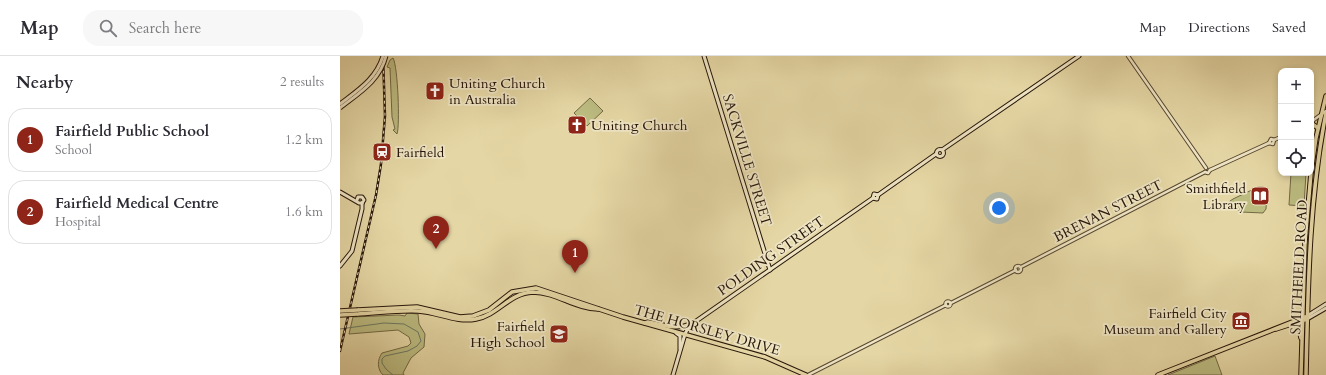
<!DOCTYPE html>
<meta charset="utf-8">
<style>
:root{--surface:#fff;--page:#f7f7f7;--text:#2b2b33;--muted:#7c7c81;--line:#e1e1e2;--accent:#8f2418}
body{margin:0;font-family:Cardo,serif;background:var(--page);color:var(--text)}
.controls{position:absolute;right:12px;top:12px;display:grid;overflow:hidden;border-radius:8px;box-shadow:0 2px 6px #0003}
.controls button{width:36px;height:36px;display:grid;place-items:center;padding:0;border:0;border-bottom:1px solid var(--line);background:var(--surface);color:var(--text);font:20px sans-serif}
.you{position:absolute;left:659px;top:152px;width:14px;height:14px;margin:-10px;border:3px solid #fff;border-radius:50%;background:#1a73e8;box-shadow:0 0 0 6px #1a73e833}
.badge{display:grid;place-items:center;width:26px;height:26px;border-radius:50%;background:var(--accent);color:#fff;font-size:13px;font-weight:700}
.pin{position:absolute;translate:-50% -33px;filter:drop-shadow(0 1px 2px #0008)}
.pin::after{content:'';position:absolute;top:21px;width:14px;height:12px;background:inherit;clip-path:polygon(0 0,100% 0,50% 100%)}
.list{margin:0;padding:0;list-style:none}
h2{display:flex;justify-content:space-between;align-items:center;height:52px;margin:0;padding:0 16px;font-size:17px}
h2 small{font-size:13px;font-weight:400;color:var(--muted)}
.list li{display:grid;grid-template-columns:26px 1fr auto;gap:12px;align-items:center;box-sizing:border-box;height:64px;margin:0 8px 8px;padding:0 8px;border:1px solid var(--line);border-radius:16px}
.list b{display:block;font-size:15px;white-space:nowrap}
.list p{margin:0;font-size:13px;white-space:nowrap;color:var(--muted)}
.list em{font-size:13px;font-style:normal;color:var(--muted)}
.icon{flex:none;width:22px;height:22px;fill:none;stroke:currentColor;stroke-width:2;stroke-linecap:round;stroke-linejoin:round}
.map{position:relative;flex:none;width:986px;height:319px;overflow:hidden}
header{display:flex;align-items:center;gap:24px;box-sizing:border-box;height:56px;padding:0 20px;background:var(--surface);border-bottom:1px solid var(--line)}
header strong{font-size:19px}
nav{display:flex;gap:22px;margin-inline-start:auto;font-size:14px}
.search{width:280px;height:36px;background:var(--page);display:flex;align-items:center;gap:10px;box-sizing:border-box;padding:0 14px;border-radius:16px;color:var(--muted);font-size:15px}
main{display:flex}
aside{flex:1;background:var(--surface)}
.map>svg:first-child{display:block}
.green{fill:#bcbc81;stroke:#726945}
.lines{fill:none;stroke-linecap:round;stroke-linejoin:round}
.stream{stroke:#6b7865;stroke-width:1}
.tertiary-casing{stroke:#574630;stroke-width:4.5}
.secondary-casing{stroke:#281609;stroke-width:5}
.primary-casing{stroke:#281609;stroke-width:5.5}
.trunk-casing{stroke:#281609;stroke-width:5.5}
.tertiary{stroke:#eee5c4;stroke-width:2.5}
.secondary{stroke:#eee5c4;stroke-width:3}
.primary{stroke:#e5d7a5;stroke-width:3.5}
.trunk{stroke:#e5d7a5;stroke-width:3.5}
.rail-casing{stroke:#281609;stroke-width:2.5}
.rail{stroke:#eee5c4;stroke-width:1;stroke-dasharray:3;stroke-linecap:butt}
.secondary-bridge-casing{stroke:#281609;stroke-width:5;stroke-linecap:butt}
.primary-bridge-casing{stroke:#281609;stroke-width:5.5;stroke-linecap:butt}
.secondary-bridge{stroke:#eee5c4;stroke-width:3}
.primary-bridge{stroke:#e5d7a5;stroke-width:3.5}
.labels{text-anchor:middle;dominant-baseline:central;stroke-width:3.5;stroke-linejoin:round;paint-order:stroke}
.poi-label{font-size:14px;fill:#281609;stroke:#eee5c4;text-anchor:start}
.street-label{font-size:14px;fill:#281609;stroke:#eee5c4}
</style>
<header>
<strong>Map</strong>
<div class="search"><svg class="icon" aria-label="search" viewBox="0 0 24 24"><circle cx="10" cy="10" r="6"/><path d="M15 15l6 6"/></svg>Search here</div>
<nav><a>Map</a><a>Directions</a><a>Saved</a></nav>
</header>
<main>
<aside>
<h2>Nearby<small>2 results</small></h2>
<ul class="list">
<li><span class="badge">1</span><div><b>Fairfield Public School</b><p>School</p></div><em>1.2 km</em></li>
<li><span class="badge">2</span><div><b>Fairfield Medical Centre</b><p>Hospital</p></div><em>1.6 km</em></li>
</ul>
</aside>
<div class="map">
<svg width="986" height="319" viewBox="0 0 986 319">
<rect width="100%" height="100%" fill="#e5d7a5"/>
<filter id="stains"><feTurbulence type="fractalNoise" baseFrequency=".005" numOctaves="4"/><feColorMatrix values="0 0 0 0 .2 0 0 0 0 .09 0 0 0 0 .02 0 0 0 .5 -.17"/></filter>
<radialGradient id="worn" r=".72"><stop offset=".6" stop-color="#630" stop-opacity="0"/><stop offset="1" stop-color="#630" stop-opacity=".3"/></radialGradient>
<g class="green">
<path d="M53,2C58,10 60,70 57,78L53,74L55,73L52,61L50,12L47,11L50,4Z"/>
<polygon points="250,42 263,55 247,70 234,57"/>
<polygon points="951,117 966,117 964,150 949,149"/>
<polygon points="918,131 923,131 927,133 926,153 923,157 901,156 889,149 890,145 893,143"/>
<path d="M67,257L78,258L79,268L85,278L84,291L71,302L63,317L64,319H43C37,313 37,304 42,297L68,290L71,287L69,281L58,274L9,278L13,261L59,259L65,260Z"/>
<polygon points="875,300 882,319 828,319"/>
</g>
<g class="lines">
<polyline class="stream" points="0,273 44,267 64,268 78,276 81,285 77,290 68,295 45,300 42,303 42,307 46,313 53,319"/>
<defs>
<g id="tertiary">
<polyline points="788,0 866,112"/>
<polyline points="971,66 986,55"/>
<polyline points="934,84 941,81"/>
<polyline points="929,87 933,88 934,84"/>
<polyline points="929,87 931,83 934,84"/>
<polyline points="870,114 929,87"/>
<polyline points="865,116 868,117 870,114"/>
<circle cx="678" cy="213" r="3"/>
<polyline points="681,211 865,116"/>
<circle cx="608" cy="248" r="2.5"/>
<polyline points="611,247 676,214"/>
<polyline points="468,319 606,249"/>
</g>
<g id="secondary">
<polyline points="364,0 430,214"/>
<circle cx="600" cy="97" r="3.5"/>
<polyline points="602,94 739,0"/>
<polyline points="0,136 19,147 22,147"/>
<polyline points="538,139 596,98"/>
<polyline points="533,142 537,143 538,139"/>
<polyline points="17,144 18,141 22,141 24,144 22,147"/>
<polyline points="0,210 12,195 22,153 22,147"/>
<polyline points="967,260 986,248"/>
<polyline points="967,263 986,252"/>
<polyline points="336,277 340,280 340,293"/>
<polyline points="333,319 345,278 349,270 533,142 534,138 538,139"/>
</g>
<g id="primary">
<polyline points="18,254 77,251 120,261 133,260 149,254 172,236 196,232 283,261 425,301 466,319"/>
<path d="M17,258C37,257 58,254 78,255C98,256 116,267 136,263C158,259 169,237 193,236C216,236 236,253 258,253"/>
<path d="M305,267L308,266C324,269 336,274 351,268"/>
<polyline points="953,269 959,273 961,282"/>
<polyline points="936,273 967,263"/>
<polyline points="818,319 965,261"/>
</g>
<g id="trunk">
<polyline points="971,67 978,72"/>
<polyline points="971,116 976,82 986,40"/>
<polyline points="961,319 965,186 971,117"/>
<path d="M966,319C968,231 969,143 986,57"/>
</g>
</defs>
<use href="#tertiary" class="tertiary-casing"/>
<use href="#secondary" class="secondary-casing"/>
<use href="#primary" class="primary-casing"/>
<use href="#trunk" class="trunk-casing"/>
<use href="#tertiary" class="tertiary"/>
<use href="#secondary" class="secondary"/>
<use href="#primary" class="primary"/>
<use href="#trunk" class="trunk"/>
<defs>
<polyline id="rail" points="0,295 36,139 41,108 45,60 43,0"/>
</defs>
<use href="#rail" class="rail-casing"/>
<use href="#rail" class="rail"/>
<defs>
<g id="secondary-bridge">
<path d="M0,48C18,34 36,23 43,0"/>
<path d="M0,52C19,37 40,25 46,0"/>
</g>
<g id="primary-bridge">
<polyline points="0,255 18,254"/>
<polyline points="0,259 17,258"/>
</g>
</defs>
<use href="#secondary-bridge" class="secondary-bridge-casing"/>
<use href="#primary-bridge" class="primary-bridge-casing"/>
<use href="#secondary-bridge" class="secondary-bridge"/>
<use href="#primary-bridge" class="primary-bridge"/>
</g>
<defs>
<symbol id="church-square" viewBox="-11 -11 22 22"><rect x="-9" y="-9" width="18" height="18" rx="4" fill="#8f2418" stroke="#eee5c4"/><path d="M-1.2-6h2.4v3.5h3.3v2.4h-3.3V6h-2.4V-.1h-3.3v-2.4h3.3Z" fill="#fff"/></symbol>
<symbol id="station-square" viewBox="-11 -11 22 22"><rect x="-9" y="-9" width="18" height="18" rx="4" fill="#8f2418" stroke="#eee5c4"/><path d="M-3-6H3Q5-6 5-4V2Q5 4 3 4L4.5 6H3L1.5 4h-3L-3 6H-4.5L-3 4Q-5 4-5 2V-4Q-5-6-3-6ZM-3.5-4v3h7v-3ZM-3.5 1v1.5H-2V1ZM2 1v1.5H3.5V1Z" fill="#fff"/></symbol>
<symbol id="library-square" viewBox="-11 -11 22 22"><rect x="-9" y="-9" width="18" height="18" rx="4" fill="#8f2418" stroke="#eee5c4"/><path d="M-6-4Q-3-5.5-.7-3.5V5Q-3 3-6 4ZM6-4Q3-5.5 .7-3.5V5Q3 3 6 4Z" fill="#fff"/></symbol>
<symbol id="museum-square" viewBox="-11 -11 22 22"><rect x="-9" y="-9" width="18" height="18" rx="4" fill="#8f2418" stroke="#eee5c4"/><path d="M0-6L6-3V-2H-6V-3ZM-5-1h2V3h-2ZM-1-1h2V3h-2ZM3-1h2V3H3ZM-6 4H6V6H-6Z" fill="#fff"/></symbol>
<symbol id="school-square" viewBox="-11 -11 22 22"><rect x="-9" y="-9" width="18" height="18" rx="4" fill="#8f2418" stroke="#eee5c4"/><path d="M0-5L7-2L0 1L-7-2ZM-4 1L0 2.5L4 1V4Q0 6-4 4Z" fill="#fff"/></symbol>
</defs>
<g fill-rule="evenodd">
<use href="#church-square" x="84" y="24" width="22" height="22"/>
<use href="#church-square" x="226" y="58" width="22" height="22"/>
<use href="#station-square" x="31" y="85" width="22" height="22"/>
<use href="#library-square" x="909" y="129" width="22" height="22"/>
<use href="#museum-square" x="890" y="254" width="22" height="22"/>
<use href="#school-square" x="208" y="267" width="22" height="22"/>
</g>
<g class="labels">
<g class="poi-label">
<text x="109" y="27">Uniting Church<tspan x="109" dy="16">in Australia</tspan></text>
<text x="251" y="69">Uniting Church</text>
<text x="56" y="96">Fairfield</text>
<text x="906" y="132" text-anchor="end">Smithfield<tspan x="906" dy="16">Library</tspan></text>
<text x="887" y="257" text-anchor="end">Fairfield City<tspan x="887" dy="16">Museum and Gallery</tspan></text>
<text x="205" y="270" text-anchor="end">Fairfield<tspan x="205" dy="16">High School</tspan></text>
</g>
<g class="street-label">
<text transform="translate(407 104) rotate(73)">SACKVILLE STREET</text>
<text transform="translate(768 155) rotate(-27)">BRENAN STREET</text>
<text transform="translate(431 200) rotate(-35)">POLDING STREET</text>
<text transform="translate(959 211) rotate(-87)">SMITHFIELD ROAD</text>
<text transform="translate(367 274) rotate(16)">THE HORSLEY DRIVE</text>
</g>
</g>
<rect width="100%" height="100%" filter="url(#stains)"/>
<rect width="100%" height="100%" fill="url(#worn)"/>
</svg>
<div class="controls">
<button>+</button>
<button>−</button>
<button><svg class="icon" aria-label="locate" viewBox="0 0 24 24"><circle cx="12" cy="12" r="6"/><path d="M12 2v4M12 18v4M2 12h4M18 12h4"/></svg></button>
</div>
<div class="you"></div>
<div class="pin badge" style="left:235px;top:217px">1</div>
<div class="pin badge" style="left:96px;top:193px">2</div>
</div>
</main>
